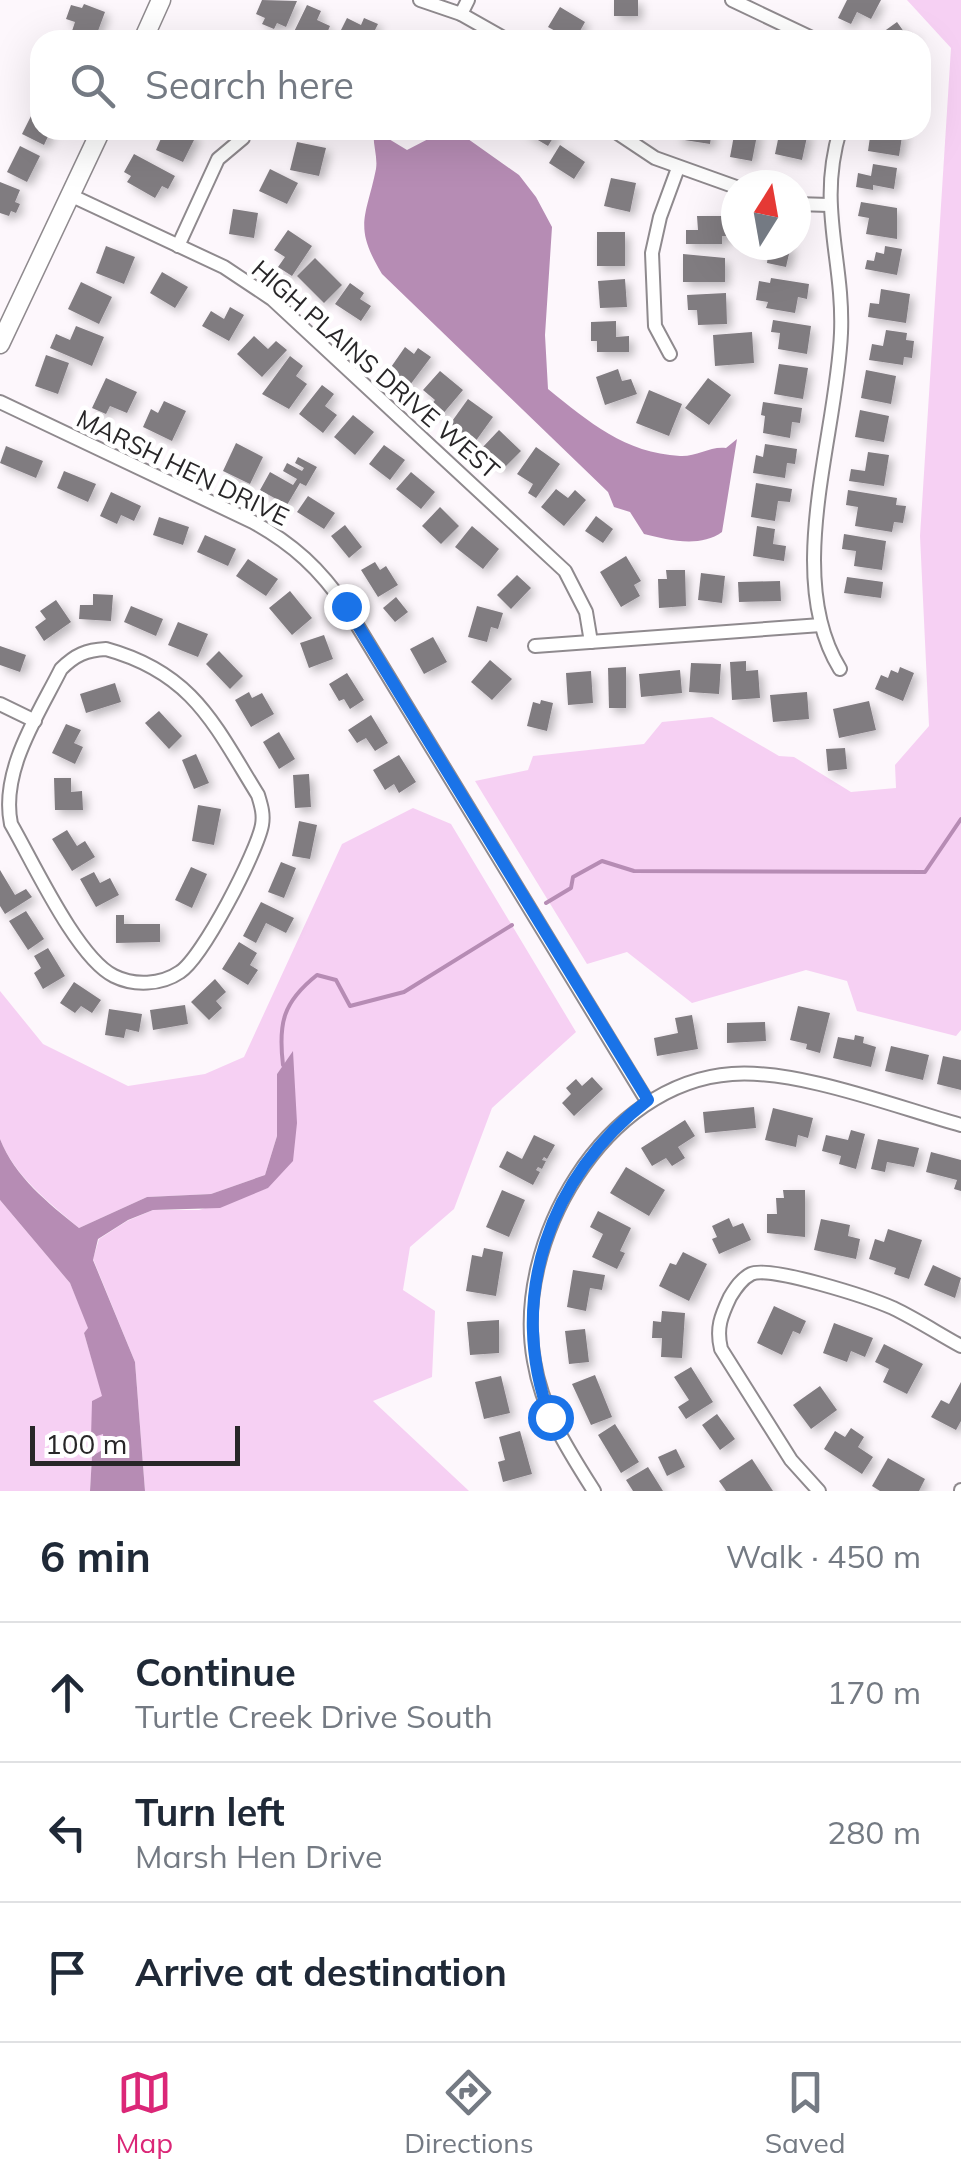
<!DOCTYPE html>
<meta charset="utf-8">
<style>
:root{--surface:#fff;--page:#f6f6f7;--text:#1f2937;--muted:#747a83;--line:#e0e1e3;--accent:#db2777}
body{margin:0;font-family:Mulish,sans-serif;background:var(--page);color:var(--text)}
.compass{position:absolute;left:721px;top:170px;width:90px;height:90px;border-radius:50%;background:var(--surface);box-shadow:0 10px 40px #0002;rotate:11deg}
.scale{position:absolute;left:30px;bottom:25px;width:210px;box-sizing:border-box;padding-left:10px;border:5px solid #282628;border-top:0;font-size:28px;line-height:35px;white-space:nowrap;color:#282628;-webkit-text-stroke:8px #fff;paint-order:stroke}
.stop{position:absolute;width:30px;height:30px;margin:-22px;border:8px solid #1a73e8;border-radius:50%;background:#fff}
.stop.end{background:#1a73e8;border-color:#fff;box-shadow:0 2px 10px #0008}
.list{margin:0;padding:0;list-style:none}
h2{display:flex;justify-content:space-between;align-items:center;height:130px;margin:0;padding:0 40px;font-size:42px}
h2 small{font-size:32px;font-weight:400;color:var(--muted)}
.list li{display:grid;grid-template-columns:65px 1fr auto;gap:30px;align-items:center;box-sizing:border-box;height:140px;padding:0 40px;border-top:2px solid var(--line)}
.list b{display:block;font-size:38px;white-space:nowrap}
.list p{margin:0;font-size:32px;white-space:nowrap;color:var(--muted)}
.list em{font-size:32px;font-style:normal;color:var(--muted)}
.icon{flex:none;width:55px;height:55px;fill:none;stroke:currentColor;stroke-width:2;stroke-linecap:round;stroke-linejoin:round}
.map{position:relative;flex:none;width:961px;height:1491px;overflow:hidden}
.search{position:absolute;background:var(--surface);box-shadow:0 10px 40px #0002;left:30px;right:30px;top:30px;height:110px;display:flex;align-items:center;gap:25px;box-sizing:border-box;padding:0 35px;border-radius:30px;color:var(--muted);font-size:38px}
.sheet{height:550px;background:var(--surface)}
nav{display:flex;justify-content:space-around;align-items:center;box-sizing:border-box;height:140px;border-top:2px solid var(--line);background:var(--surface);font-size:28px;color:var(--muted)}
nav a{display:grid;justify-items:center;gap:5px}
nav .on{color:var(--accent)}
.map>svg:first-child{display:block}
.green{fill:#f6d0f3}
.water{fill:#b68cb4}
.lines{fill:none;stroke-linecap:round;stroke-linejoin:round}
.stream{stroke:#b68cb4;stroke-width:4}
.building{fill:#807b80;filter:url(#shadow)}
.street-casing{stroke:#8f8a8e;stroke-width:16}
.secondary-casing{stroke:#8f8a8e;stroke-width:21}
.street{stroke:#fff;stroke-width:12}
.secondary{stroke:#fff;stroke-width:18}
.route{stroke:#1a73e8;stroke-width:12}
.labels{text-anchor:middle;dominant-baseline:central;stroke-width:9;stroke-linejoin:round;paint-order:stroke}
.street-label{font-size:25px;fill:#282628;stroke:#fff}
</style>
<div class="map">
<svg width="961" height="1491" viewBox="0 0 961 1491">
<defs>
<filter id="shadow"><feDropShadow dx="4.5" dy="4.5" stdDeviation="5" flood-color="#0004"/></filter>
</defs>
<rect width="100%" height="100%" fill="#fdf7fc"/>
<g class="green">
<polygon points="907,0 961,0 961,1030 956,1036 857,1011 847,981 806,970 692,1003 627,952 587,964 475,781 528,770 533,756 644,744 662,722 712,717 779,756 794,757 851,792 896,788 895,765 929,726 920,536 951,48"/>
<path d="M413,808L451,824L576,1032L492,1108L454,1209L410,1247L403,1290L435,1311L432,1377L373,1401L469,1491H145L135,1362L93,1259L99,1239L127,1221L153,1210H199L268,1188L293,1053L277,1074V1136L265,1175L211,1194L147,1197L79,1228C49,1202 15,1177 0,1139V991L43,1044L128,1086L205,1074L244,1057L342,844Z"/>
<polygon points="0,1200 70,1283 89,1328 84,1333 103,1397 92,1438 103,1433 104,1449 92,1456 90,1491 0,1491"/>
</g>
<g class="water">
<path d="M374,130L407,150L434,136L461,134L519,175L536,197L552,227L545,335L548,389C589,422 625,453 680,456C696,457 710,446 726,448L737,439L722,532C700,548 668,540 644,534L630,512L614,507L608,492L382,274C353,226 366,218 376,169C378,156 372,143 374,130Z"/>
<path d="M293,1051L297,1123L293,1161L268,1188L220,1208L153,1210L128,1220L98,1239L93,1260L135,1362L145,1491H90L92,1456L104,1449L103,1434L91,1438L92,1401L102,1396L84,1333L88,1328L70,1283L0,1200V1139C15,1177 48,1203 79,1228L147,1197L211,1194L265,1175L277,1136V1074Z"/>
</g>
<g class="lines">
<g class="stream">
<polyline points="546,903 571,888 573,877 602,861 634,871 925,872 961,819"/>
<path d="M283,1065C278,1023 283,1002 317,975L336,980L350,1006L404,992L512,925"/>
</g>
</g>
<g class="building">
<polygon points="262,0 297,1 286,27 277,23 274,29 262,24 265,18 256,14"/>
<rect x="614" y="0" width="24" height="16"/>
<polygon points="847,0 881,0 871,19 857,12 851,24 838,18"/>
<polygon points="84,4 105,12 95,39 72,31 75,22 66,19 71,5 82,8"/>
<polygon points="307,5 321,11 317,20 330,26 324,40 290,40"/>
<polygon points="560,7 585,22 575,40 555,40 559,33 548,27"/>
<polygon points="347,18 361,25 364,18 378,24 370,40 336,40"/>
<polygon points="897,22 907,36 912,32 917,40 872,40"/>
<polygon points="35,108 40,111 40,130 51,130 44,145 22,134"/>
<polygon points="153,130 183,130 196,136 183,162 156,150 163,134"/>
<polygon points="521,130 558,130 548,146"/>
<polygon points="680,130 712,130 710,144 678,139"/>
<polygon points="735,130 758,130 752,161 730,157"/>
<polygon points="780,130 808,132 802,160 775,154"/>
<polygon points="871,130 903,130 899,156 868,151"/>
<polygon points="297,142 326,148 319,176 290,170"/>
<polygon points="560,145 585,162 574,179 549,163"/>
<polygon points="20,146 40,156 27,182 7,172"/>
<polygon points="134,154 175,176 168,189 162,186 155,198 127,182 131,176 124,172"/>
<polygon points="873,164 897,168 894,189 873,185 873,190 856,187 858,173 871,176"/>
<polygon points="270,169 298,183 287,204 259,191"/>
<polygon points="611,178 636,183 630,212 604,206"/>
<polygon points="0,182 20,190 15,202 20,204 16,213 11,211 9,216 0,213"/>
<polygon points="861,202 897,208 897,239 866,234 869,218 858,216"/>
<polygon points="233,209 258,213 254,238 229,234"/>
<polygon points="697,216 733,216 734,236 722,236 722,244 686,244 686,230 698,230"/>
<polygon points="288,230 312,246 292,276 278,267 285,257 274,250"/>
<rect x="597" y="232" width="28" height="34"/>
<polygon points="762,245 791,245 786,267 767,263 768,255 761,254"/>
<polygon points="106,246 135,257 124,284 96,273"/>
<polygon points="885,246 902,249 897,275 865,269 867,260 874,261 876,252 884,254"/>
<polygon points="683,254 725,258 725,282 683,282"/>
<polygon points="315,258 342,285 324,303 297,276"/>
<polygon points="162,272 188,287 175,308 150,293"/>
<polygon points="771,278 809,284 807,299 798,297 795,313 766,308 768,302 756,300 759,281 770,283"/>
<polygon points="625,279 627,307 600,308 598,281"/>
<polygon points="81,282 112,297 99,324 68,309"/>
<polygon points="350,283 364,293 360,299 371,306 361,321 335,304"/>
<polygon points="881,289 910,294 906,323 868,317 870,303 879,304"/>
<polygon points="726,293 727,324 698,325 697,310 688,310 687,295"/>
<polygon points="230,307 244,315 229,341 202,326 211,311 224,319"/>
<polygon points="773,320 811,326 807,354 778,349 780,333 771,332"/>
<polygon points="616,321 616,337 629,336 629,352 597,352 597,341 591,341 591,322"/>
<polygon points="76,326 104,337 92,366 50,348 56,334 70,340"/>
<polygon points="886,330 907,333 906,340 914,341 912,358 904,357 903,365 869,360 872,344 883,346"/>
<polygon points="752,332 754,363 715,366 713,335"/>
<polygon points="254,336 268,349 276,341 287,350 262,377 237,354"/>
<polygon points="405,347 414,354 418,348 431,357 410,385 389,370"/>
<polygon points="46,355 69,363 58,394 35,386"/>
<polygon points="290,356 303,366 296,376 307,384 289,409 262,394"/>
<polygon points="779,364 808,368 803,399 774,394"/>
<polygon points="618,369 622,381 631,379 637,394 605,405 596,377"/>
<polygon points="866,370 896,376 891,404 861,398"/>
<polygon points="440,371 463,390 441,416 430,406 435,400 423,390"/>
<polygon points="106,378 137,392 127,413 110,406 106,414 92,408"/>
<polygon points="708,378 731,395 709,425 685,408"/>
<polygon points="322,385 334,394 325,406 337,415 323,433 299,414"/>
<polygon points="649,390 682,404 669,436 636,423"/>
<polygon points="468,399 493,417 475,442 450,424"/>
<polygon points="164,401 186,411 172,441 143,427 151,409 158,413"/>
<polygon points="763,402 802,408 800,423 792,422 790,438 763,433 765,416 761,415"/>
<polygon points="860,410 889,416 884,442 855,437"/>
<polygon points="353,415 374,432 355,455 334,437"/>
<polygon points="499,430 521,451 502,470 480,450"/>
<polygon points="236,443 263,457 250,484 223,471"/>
<polygon points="765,444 797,449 795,464 787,463 785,478 753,473 756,455 763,457"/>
<polygon points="384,445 405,460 390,480 369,464"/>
<polygon points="6,446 43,461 36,478 0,463"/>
<polygon points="536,447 560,464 536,498 528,493 533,484 517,474"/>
<polygon points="868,452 889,455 884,486 849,481 851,469 865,471"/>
<polygon points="298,457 317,467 306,486 300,483 287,505 260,490 270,472 293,485 297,479 283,471 287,463 302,471 304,468 295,463"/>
<polygon points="64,471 96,484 88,502 57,488"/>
<polygon points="411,472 435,492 421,509 396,489"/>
<polygon points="756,483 792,489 790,502 778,501 775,521 751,517"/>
<polygon points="556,489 568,498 575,490 586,500 564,526 541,507"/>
<polygon points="848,490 897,498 896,505 906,506 903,523 894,522 892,532 855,526 858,507 846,505"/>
<polygon points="111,492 141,506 134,521 121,515 117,524 100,516"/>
<polygon points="308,496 335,513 324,529 297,512"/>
<polygon points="440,507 459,526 441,544 422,526"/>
<polygon points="596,516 613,529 603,543 585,531"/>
<polygon points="159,517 189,527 183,545 153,535"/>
<polygon points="345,525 362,547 349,558 331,536"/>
<polygon points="472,526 499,549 483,569 455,547"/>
<polygon points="757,526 775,529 773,544 786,546 784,561 753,556"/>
<polygon points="844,534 886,541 882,570 854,566 856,551 842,549"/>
<polygon points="205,535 236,549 228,566 197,552"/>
<polygon points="626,556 641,581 634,585 640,596 621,607 600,572"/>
<polygon points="248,559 278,579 266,596 236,576"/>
<polygon points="375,562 380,570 386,566 398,585 378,597 361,570"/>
<polygon points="666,570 685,570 686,606 659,608 658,579 667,579"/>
<polygon points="701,573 725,576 722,603 698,600"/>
<polygon points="517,575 531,588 511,609 497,595"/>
<polygon points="847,577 883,582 881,598 844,593"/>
<polygon points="780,581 781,601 739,602 738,582"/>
<polygon points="290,591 312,618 292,635 269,608"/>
<polygon points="93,594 113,595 111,621 79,619 80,605 93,605"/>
<polygon points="396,597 408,612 395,622 383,608"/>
<polygon points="56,600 71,622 44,641 35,627 46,619 40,611"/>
<polygon points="131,606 163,619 156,636 124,622"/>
<polygon points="477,606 503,613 498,629 491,627 487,642 468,637"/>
<polygon points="178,622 208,634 198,657 168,645"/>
<polygon points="324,635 333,659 309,668 300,643"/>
<polygon points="433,637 447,662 424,674 410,649"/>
<polygon points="0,646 26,655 20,672 0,665"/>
<polygon points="219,651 243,676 230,689 206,664"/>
<polygon points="490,660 512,679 492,700 471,682"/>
<polygon points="746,661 746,671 758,670 760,698 732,700 730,662"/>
<polygon points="691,663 721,664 719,694 689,692"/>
<polygon points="626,667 626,708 609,708 608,668"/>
<polygon points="900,667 914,673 903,701 875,689 881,675 888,678 891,670 898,673"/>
<polygon points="680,670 682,693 641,697 639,674"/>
<polygon points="591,671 593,703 568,705 566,673"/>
<polygon points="347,673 364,700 350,709 344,699 339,701 329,684"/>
<polygon points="115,683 121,702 86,713 80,694"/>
<polygon points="249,692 252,698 262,693 274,714 251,727 235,700"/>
<polygon points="807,692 809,719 773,722 770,695"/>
<polygon points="541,700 553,703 547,731 527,726 533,702 540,704"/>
<polygon points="869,701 876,730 839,738 833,709"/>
<polygon points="159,711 182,736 169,749 145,723"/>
<polygon points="371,715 388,743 375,751 366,738 357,743 348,730"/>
<polygon points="66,724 81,730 74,743 83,747 75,764 52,753"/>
<polygon points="279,732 295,759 279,769 263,742"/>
<polygon points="845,748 847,769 828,771 826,749"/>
<polygon points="196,754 209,783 194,789 182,760"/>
<polygon points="399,755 416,782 399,793 394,784 385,790 373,770"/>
<polygon points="309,774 311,807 295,808 293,775"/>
<polygon points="54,778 71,778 71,792 82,791 83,810 55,810"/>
<polygon points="198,805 221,809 214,845 192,841"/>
<polygon points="299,821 317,825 310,859 292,856"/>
<polygon points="67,830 77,846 85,841 95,857 72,871 52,839"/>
<polygon points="281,862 296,868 284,898 268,892"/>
<polygon points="191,867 207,874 192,908 175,900"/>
<polygon points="0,870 15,895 26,889 32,897 5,914 0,906"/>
<polygon points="94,872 100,883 110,878 119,895 96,907 80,879"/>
<polygon points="261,902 294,918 286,933 266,923 256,943 243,936"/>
<polygon points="26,911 44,939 28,950 9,921"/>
<polygon points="116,915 124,915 124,924 160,924 160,942 116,943"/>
<polygon points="239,942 257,953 250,965 258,970 248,985 222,969"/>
<polygon points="48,948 65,976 43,989 34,973 41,968 34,956"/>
<polygon points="215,979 226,992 216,1001 222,1008 209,1020 191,1002"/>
<polygon points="74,982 101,1000 92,1013 81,1006 75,1013 60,1003"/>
<polygon points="185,1005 188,1024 153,1030 150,1010"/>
<polygon points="798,1006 830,1013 820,1053 806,1049 807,1044 790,1040"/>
<polygon points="109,1009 142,1014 139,1032 126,1029 124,1038 105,1035"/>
<polygon points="692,1015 698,1049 657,1056 654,1038 678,1033 675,1018"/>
<polygon points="765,1022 766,1041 727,1043 727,1023"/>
<polygon points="855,1035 864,1037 863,1043 876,1047 871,1067 833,1058 838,1037 854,1040"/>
<polygon points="891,1046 929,1055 923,1080 885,1071"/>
<polygon points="943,1056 961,1060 961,1090 937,1084"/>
<polygon points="592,1077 603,1089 574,1116 562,1103 571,1094 566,1088 576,1079 582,1086"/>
<polygon points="754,1107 756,1128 705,1133 703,1112"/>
<polygon points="773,1108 813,1118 808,1138 798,1135 796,1147 765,1140"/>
<polygon points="685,1120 695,1136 678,1147 685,1158 672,1166 666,1158 652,1166 641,1148"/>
<polygon points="851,1130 865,1134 856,1169 839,1164 841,1156 822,1151 826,1135 848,1140"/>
<polygon points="534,1135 555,1145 547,1159 544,1157 542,1160 546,1161 542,1169 538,1167 536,1170 540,1172 533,1185 499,1167 507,1151 522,1159"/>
<polygon points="878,1139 919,1148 914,1167 887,1162 885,1172 871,1169"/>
<polygon points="931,1152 961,1160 961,1191 954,1189 957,1180 926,1172"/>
<polygon points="626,1167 665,1190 649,1216 610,1193"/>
<polygon points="502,1190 525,1200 509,1237 486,1227"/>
<polygon points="783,1190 805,1190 805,1237 767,1233 767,1214 777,1214 776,1198 784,1198"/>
<polygon points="598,1211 631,1228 620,1251 625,1253 617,1269 592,1257 603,1234 590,1227"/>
<polygon points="729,1218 733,1227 743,1223 751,1240 719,1254 712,1239 717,1237 712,1226"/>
<polygon points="821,1219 850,1225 848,1236 860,1239 856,1259 814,1250"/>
<polygon points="888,1229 922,1240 909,1279 894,1274 896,1268 869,1259 875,1239 884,1242"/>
<polygon points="484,1248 503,1252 496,1296 466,1291 472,1255 482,1257"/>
<polygon points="683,1252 707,1264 689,1301 659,1286 670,1263 676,1265"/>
<polygon points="933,1265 961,1278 955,1298 924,1285"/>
<polygon points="573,1270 605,1275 602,1290 590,1288 586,1311 567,1307"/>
<polygon points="774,1306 806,1321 800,1334 793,1331 782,1355 757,1343"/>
<polygon points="662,1311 685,1313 682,1358 661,1357 662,1338 652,1338 653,1321 661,1322"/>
<polygon points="499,1320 499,1353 470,1355 467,1322"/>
<polygon points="834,1323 873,1338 865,1357 851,1351 847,1362 823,1353"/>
<polygon points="585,1329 589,1362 569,1364 565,1331"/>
<polygon points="884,1344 923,1364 907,1394 883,1382 889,1369 875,1362"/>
<polygon points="691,1367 713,1402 686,1419 678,1407 689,1400 674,1377"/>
<polygon points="595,1375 612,1417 591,1425 572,1384"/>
<polygon points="501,1376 510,1413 484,1419 475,1382"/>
<polygon points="961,1382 961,1421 956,1430 931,1417 941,1400 949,1404"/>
<polygon points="820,1386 837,1410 811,1429 793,1405"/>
<polygon points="717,1414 735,1439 720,1450 702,1425"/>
<polygon points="615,1424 639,1462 621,1473 598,1435"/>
<polygon points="851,1428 864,1437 858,1447 873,1457 862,1474 824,1449 835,1431 845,1437"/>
<polygon points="520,1431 532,1474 503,1482 498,1462 505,1460 499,1437"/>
<polygon points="676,1449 685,1467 667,1476 658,1457"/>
<polygon points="888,1458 925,1479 919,1491 880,1491 872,1486"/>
<polygon points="752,1459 773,1491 726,1491 719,1481"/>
<polygon points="648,1467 663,1491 633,1491 626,1480"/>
</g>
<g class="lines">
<defs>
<g id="street">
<polyline points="420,0 461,14 507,40"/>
<polyline points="732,0 816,40"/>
<polyline points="461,14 468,0"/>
<polyline points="613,130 655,158 736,187"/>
<polyline points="70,195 224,267 272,299 565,571 586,612 591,642"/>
<polyline points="796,204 829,205"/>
<polyline points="178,246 218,159 243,138"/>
<polyline points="670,354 655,326 652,253 660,217 678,168"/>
<path d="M0,402L253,522C293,544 320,569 346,607L647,1101"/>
<polyline points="535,646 821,625"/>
<path d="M106,649C193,673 214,724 258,795C261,805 264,814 262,825C257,852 203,957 180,972C161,985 134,986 114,976C77,958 33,862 11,824C0,771 38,715 61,669C75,655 86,650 106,649Z"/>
<path d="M840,669C783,577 837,435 841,333C844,259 817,207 840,130"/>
<polyline points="0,704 35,721"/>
<path d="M594,1491C568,1450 542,1410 534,1361C512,1242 604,1083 732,1074C798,1069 896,1107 961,1125"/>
<path d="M819,1491L791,1460L721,1349C716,1328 721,1316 730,1297C735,1289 741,1279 751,1274C770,1265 870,1298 893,1308C916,1319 939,1334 961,1346"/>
<polyline points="961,1491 961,1490"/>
</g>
<g id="secondary">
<polyline points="143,40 161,0"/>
<polyline points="0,344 101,130"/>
</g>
</defs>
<use href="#street" class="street-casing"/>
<use href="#secondary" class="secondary-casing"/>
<use href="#street" class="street"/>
<use href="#secondary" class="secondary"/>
</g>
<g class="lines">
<path class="route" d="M346,606L648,1100C549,1176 506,1299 550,1417"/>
</g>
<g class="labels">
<g class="street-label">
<text transform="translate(376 369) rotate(41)">HIGH PLAINS DRIVE WEST</text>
<text transform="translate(183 467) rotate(26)">MARSH HEN DRIVE</text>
</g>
</g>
</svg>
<svg class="compass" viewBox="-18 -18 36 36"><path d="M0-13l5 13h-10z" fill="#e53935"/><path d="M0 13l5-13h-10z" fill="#747a83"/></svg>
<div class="scale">100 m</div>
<div class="stop" style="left:550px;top:1417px"></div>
<div class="stop end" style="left:346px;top:606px"></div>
<div class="search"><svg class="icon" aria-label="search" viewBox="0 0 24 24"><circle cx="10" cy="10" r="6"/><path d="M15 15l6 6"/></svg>Search here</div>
</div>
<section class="sheet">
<h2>6 min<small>Walk · 450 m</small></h2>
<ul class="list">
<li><svg class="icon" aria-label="ahead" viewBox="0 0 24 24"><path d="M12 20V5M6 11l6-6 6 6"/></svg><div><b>Continue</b><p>Turtle Creek Drive South</p></div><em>170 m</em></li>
<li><svg class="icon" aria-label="left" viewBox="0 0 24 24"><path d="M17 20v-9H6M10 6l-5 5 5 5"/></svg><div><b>Turn left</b><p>Marsh Hen Drive</p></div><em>280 m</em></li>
<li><svg class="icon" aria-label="arrive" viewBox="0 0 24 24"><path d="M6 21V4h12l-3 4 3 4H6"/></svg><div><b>Arrive at destination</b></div></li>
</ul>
</section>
<nav>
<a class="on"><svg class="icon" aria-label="map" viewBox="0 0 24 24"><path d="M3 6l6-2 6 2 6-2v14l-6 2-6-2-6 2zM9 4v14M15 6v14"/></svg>Map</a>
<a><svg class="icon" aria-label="directions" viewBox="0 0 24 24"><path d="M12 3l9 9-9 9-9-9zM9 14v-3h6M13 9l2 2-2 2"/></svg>Directions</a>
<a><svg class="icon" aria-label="saved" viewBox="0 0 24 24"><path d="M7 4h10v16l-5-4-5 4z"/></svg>Saved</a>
</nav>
